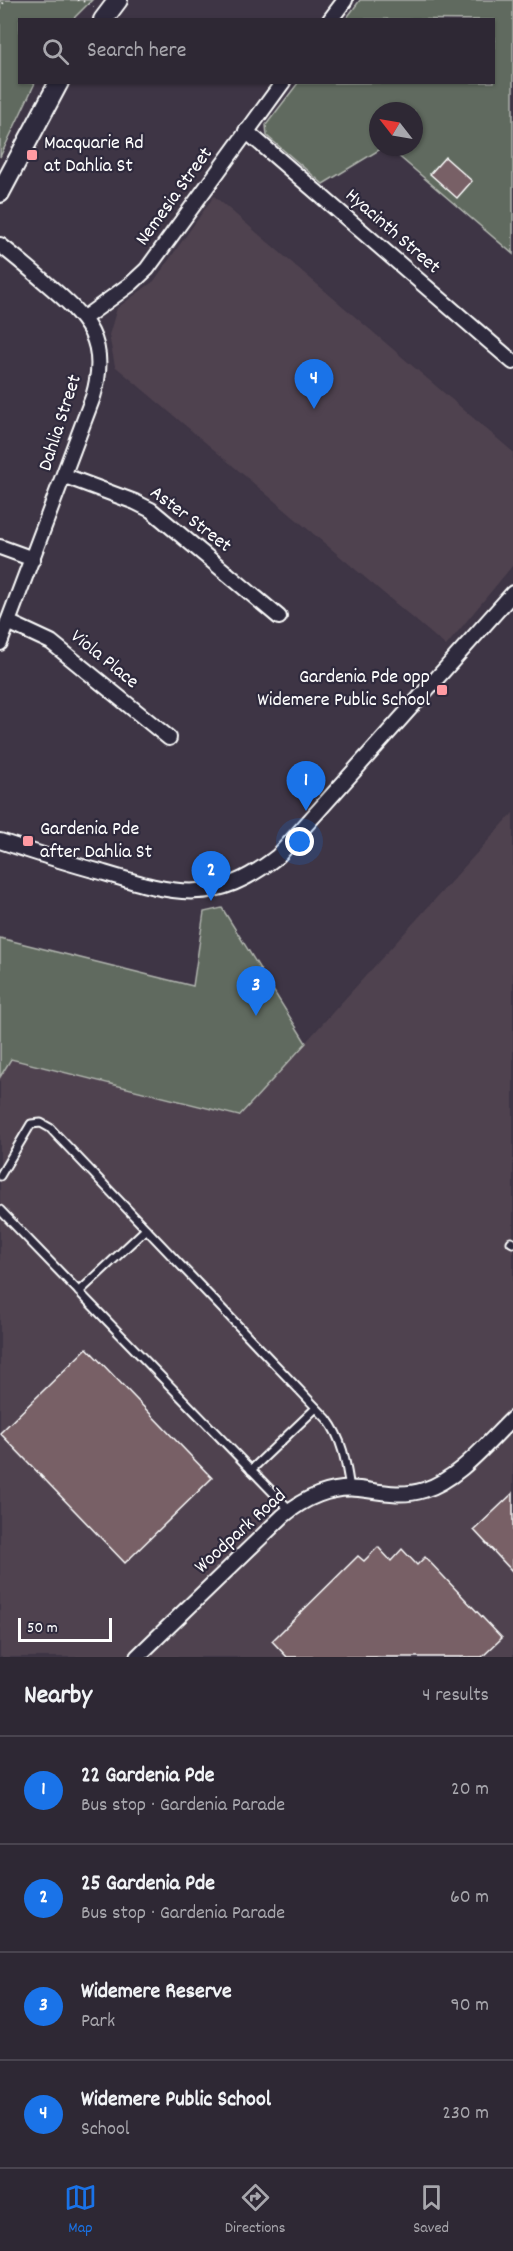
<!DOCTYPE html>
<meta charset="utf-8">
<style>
:root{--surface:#2e2834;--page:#36303c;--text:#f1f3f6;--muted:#a7a6ac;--line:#49444f;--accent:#1a73e8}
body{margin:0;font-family:Dekko,sans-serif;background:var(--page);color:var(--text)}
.compass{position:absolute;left:369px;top:102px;width:54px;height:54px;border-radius:50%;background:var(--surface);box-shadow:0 2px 4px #0004;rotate:301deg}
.scale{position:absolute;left:18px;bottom:15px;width:94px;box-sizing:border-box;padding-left:6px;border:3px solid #fff;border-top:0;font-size:16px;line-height:21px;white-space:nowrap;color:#fff;-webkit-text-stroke:4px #2f2a3d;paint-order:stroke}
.you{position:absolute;left:300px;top:842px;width:21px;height:21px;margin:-15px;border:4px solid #fff;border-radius:50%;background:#1a73e8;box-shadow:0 0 0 9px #1a73e833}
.badge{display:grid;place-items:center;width:39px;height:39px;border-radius:50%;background:var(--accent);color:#fff;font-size:20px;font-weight:700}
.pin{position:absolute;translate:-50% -50px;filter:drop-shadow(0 2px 3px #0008)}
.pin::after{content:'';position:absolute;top:32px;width:21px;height:18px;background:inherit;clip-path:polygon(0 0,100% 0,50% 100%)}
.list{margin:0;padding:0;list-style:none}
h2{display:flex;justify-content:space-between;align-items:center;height:78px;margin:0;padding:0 24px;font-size:26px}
h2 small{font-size:20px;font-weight:400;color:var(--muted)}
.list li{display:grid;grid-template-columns:39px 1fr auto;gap:18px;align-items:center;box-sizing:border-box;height:108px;padding:0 24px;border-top:2px solid var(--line)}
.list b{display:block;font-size:22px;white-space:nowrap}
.list p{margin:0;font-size:20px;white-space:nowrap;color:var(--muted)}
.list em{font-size:20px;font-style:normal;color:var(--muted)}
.icon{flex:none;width:33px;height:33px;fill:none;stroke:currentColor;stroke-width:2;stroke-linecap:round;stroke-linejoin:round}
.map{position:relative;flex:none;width:513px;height:1657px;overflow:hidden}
.search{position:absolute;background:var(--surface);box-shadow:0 2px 4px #0004;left:18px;right:18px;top:18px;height:66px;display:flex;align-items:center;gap:15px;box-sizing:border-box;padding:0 21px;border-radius:0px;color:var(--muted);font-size:22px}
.sheet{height:510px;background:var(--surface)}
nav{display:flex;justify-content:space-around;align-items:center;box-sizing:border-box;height:84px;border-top:2px solid var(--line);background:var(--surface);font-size:16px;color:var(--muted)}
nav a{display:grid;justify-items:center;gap:3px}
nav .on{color:var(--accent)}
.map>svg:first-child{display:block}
.built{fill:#4f424f}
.green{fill:#606a5e;stroke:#b0b4ae;stroke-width:1.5}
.building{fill:#786166;stroke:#fff;stroke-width:1.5}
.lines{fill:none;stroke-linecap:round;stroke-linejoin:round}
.service-casing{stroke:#fff;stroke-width:11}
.minor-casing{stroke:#fff;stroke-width:18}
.tertiary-casing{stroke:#fff;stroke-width:22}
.path{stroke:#fff;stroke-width:2;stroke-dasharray:1.5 4.5;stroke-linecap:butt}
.service{stroke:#2f2a3d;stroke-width:7}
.minor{stroke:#2f2a3d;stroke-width:14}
.tertiary{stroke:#2f2a3d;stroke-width:18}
.poi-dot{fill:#ff9aa2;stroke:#2f2a3d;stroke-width:2}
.labels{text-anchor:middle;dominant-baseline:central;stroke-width:4.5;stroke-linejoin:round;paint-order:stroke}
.poi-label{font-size:20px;fill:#fff;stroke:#2f2a3d;text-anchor:start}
.street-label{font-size:20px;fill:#fff;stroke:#2f2a3d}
</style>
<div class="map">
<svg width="513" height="1657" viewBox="0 0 513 1657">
<rect width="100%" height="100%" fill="#3e3545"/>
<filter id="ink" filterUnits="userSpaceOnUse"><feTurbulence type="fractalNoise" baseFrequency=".0167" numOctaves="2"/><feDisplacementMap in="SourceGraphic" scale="12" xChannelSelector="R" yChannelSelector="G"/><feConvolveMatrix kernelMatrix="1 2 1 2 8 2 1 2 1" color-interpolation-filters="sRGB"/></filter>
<g filter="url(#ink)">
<g class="built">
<polygon points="214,196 513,452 513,565 446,646 115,366 109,335 117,308 154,281"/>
<polygon points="513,813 513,1657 0,1657 0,1077 11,1059 239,1116"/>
</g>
<g class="green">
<polygon points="0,0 92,0 73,19 20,20 20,82 35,83 0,157"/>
<polygon points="360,0 513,0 513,254 388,147 414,147 414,111 378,111 378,147 384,147 323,184 267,136 266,125 298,83 494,82 494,20 346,19"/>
<polygon points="222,908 306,1043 239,1116 11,1059 0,1077 0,938 193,986 204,912"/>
</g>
<g class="building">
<polygon points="445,157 472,181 457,198 430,174"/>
<polygon points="87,1348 212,1478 125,1563 0,1433"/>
<polygon points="513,1493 513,1572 474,1530"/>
<polygon points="378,1547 391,1561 402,1549 417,1565 425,1557 502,1638 482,1657 287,1657 272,1641 358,1556 364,1561"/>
</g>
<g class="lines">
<defs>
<g id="service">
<path d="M0,1176L31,1124L41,1123L50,1128L327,1419C343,1440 346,1463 350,1489"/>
<polyline points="0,1210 290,1510"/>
<polyline points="511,1242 513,1243"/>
<polyline points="79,1292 146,1229"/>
<polyline points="251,1470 316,1408"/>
</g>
<g id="minor">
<polyline points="330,20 345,0"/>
<polyline points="246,131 513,362"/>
<path d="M0,245C16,257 31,270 46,283C87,318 110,341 93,397L0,643"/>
<polyline points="84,318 132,283 147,269 283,82"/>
<polyline points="65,476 135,502 151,510 279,617"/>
<polyline points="0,547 33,559"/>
<polyline points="8,622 51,642 169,738"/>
<path d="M0,841C33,852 67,863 101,872C174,894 213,907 278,856L513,593"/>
<path d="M137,1657L283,1516C304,1498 331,1486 359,1489C381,1492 402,1497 424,1490C459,1479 487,1443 513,1418"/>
</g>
<g id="tertiary">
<polyline points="103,20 118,0"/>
<polyline points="0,193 59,82"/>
</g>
</defs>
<use href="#service" class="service-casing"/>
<use href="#minor" class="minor-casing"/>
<use href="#tertiary" class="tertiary-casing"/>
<g class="path">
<polyline points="77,0 86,2 94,7"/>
<polyline points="0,9 5,0"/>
</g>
<use href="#service" class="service"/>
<use href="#minor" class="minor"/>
<use href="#tertiary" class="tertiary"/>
</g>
</g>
<g class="poi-dot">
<rect x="26" y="149" width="12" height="12" rx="3"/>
<rect x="436" y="684" width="12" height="12" rx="3"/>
<rect x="22" y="835" width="12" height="12" rx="3"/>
</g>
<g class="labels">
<g class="poi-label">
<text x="44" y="144">Macquarie Rd<tspan x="44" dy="23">at Dahlia St</tspan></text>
<text x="430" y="678" text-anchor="end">Gardenia Pde opp<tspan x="430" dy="23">Widemere Public School</tspan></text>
<text x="40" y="830">Gardenia Pde<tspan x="40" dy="23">after Dahlia St</tspan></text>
</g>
<g class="street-label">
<text transform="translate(175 197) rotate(-54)">Nemesia Street</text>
<text transform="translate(392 232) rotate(41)">Hyacinth Street</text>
<text transform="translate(61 423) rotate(-72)">Dahlia Street</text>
<text transform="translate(190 520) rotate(37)">Aster Street</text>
<text transform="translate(104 660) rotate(39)">Viola Place</text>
<text transform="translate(241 1532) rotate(-42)">Woodpark Road</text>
</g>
</g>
</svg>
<svg class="compass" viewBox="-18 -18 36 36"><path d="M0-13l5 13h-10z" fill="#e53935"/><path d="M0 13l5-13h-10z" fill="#a7a6ac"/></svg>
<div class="scale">50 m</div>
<div class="you"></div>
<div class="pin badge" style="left:306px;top:811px">1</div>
<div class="pin badge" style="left:211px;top:901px">2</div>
<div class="pin badge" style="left:256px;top:1016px">3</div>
<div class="pin badge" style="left:314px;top:409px">4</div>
<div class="search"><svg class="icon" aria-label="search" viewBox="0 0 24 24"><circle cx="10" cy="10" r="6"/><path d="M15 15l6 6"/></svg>Search here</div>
</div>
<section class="sheet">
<h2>Nearby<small>4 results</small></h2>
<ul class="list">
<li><span class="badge">1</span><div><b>22 Gardenia Pde</b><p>Bus stop · Gardenia Parade</p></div><em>20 m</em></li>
<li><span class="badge">2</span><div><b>25 Gardenia Pde</b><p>Bus stop · Gardenia Parade</p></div><em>60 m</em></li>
<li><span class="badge">3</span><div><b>Widemere Reserve</b><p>Park</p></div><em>90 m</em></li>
<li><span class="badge">4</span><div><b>Widemere Public School</b><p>School</p></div><em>230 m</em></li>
</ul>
</section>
<nav>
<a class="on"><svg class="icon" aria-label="map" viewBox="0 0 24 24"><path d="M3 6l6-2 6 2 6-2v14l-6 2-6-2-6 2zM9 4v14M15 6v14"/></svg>Map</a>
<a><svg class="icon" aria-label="directions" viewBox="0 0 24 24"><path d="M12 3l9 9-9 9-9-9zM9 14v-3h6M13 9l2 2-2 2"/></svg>Directions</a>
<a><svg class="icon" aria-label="saved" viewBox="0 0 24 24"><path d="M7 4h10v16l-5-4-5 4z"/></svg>Saved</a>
</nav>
